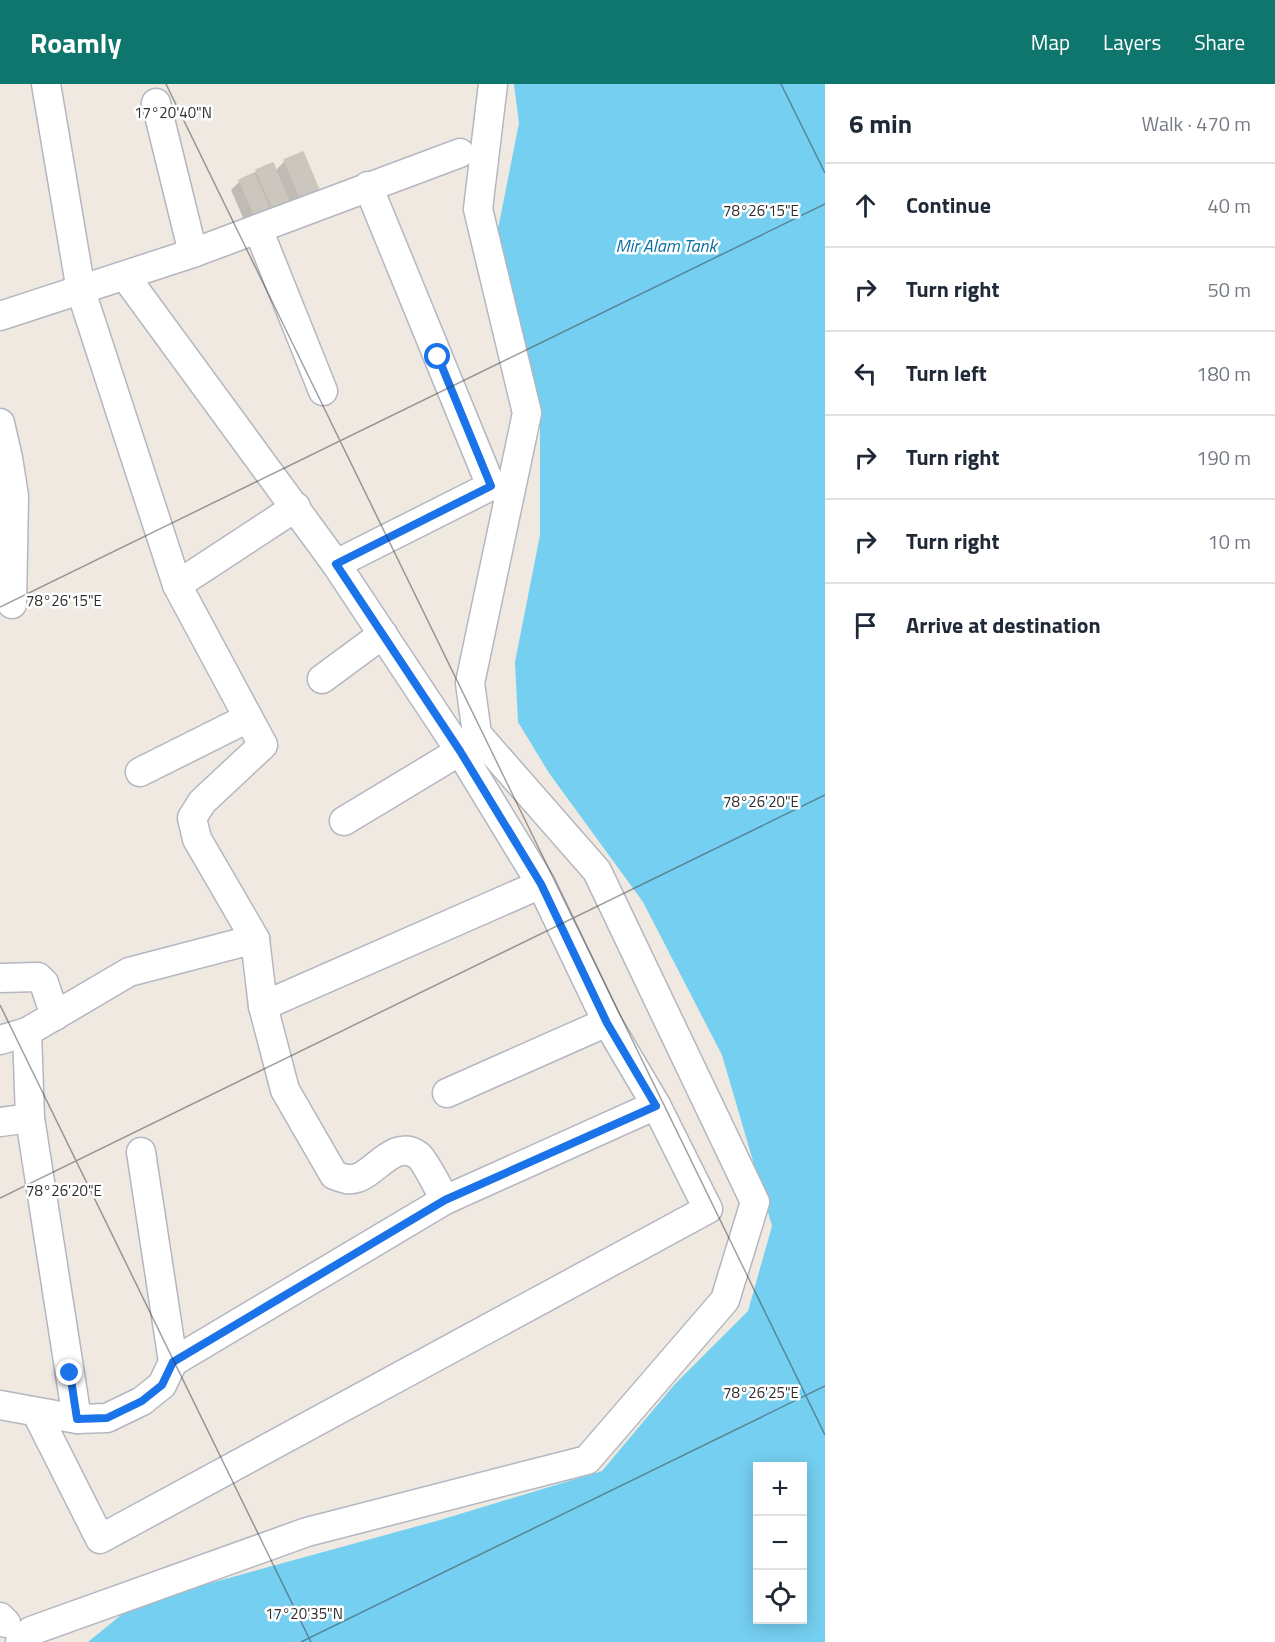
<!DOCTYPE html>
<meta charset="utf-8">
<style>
:root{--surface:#fff;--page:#f2f2f3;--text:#1f2937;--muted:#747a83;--line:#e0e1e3;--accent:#0f766e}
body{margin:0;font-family:"Titillium Web",sans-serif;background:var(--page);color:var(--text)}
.controls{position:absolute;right:18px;bottom:18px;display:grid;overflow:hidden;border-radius:0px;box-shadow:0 3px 15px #0003}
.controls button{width:54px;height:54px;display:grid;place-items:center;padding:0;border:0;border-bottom:2px solid var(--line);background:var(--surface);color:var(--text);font:30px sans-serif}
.stop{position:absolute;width:18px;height:18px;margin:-14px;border:4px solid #1a73e8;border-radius:50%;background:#fff}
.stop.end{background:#1a73e8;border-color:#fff;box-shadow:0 2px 6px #0008}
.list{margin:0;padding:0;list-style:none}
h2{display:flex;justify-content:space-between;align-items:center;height:78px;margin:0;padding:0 24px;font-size:26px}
h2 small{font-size:20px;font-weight:400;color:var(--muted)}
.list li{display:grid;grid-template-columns:39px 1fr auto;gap:18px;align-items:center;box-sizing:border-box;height:84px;padding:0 24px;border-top:2px solid var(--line)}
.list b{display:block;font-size:22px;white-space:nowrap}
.list em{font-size:20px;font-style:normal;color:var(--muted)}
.icon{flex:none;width:33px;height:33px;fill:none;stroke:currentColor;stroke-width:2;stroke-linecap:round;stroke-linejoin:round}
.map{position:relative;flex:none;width:825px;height:1558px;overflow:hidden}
header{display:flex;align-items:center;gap:36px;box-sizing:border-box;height:84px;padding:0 30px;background:var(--accent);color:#fff}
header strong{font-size:28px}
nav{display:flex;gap:33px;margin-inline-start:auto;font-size:21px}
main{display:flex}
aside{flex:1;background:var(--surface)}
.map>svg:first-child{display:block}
.water{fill:#75cff0;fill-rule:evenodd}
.shadow{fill:#0003}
.building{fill:#cbc7bf;stroke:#cbc5ba;stroke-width:1.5}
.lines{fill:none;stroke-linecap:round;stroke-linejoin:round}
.street-casing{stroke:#b4b7c1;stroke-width:31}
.street{stroke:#fff;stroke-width:28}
.route{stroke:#1a73e8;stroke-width:8}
.ticks{fill:none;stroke:#2e2e2e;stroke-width:1.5;stroke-opacity:0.45}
.labels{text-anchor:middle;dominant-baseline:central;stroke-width:5;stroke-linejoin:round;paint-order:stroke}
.water-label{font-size:18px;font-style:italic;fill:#0d6fa3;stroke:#fff}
.ticks-label{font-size:15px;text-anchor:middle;fill:#2e2e2e;stroke:#fff;stroke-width:5;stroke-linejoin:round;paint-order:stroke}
</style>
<header>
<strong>Roamly</strong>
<nav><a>Map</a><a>Layers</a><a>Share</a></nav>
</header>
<main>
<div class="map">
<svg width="825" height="1558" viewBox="0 0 825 1558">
<rect width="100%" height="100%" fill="#efe9e1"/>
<path class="water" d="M514,0H825V1558H88L126,1527L207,1500L440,1436L602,1387L675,1300L748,1227L772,1142L722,971L643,818L549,689L518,638L515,578L540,451V330L498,145L519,39ZM758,1382H802V1536H758Z"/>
<polygon class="shadow" points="285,77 317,106 309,114 248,145 231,106 240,97 257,87 272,81 275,87"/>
<g class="building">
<polygon points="303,68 319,106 300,114 284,76"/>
<polygon points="273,79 291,122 275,129 256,86"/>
<polygon points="254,89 272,131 257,137 239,96"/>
</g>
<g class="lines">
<defs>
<g id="street">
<path d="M46,0L81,207L177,501L263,661L202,718L192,734L197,755L255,855L263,922L285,1006L334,1091C342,1094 349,1097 357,1094C375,1089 396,1053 419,1072C425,1077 440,1107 445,1116"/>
<polyline points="156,19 193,169"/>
<polyline points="258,145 323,307"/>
<polyline points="0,232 193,169 460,69"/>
<polyline points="0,339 8,374 14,412 12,520"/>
<polyline points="336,480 491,402 368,102"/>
<polyline points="177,501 296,423"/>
<polyline points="322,595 383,550"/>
<polyline points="140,688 248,634"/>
<polyline points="344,737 460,667"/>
<polyline points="0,894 38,893 44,899 55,932"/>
<polyline points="263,922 541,800"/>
<polyline points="27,948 30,1034 77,1335"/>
<polyline points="0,956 27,948 129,888 255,855"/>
<polyline points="447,1009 607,938"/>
<polyline points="0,1038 30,1034"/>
<polyline points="141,1068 173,1278"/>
<polyline points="0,1321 77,1335 107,1334 142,1317 162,1301 173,1278 445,1116 656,1021"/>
<polyline points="36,1328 100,1455 708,1125 656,1021 607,938 541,800 460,667 336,480 125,192"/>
<polyline points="0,1533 6,1539"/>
<polyline points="20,1558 31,1547 307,1448 587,1376 725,1216 755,1118 597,787 477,650 470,599 527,329 478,125 493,0"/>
</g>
</defs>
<use href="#street" class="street-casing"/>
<use href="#street" class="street"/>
</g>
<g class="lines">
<polyline class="route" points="70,1289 77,1335 107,1334 142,1317 162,1301 173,1278 445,1116 656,1022 607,939 541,800 460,667 336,480 491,402 438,273"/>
</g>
<path class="ticks" d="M166,0L825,1351M781,0L825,89M0,523L825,120M0,921L311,1558M0,1114L825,711M301,1558L825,1302"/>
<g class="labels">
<g class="water-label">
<text x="666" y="161">Mir Alam Tank</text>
</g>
</g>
<g class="ticks-label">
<text x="173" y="34">17°20'40"N</text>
<text x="761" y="132">78°26'15"E</text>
<text x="64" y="522">78°26'15"E</text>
<text x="761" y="723">78°26'20"E</text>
<text x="64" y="1112">78°26'20"E</text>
<text x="761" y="1314">78°26'25"E</text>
<text x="304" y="1535">17°20'35"N</text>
</g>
</svg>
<div class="controls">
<button>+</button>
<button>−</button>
<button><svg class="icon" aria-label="locate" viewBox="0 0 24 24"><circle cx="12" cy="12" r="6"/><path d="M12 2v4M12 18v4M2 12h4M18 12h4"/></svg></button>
</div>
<div class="stop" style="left:438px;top:273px"></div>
<div class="stop end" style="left:70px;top:1289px"></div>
</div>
<aside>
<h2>6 min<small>Walk · 470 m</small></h2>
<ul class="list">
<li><svg class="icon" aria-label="ahead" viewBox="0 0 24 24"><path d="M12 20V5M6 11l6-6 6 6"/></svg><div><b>Continue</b></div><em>40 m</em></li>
<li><svg class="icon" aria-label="right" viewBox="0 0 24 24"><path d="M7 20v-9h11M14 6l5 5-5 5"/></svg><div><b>Turn right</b></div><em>50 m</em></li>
<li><svg class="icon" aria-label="left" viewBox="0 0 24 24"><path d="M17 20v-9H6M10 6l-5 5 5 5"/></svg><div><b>Turn left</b></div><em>180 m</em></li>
<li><svg class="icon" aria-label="right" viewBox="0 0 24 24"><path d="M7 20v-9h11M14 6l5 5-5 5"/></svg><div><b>Turn right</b></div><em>190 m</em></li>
<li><svg class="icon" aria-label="right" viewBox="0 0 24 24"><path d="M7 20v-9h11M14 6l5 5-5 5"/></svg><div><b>Turn right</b></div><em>10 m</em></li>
<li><svg class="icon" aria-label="arrive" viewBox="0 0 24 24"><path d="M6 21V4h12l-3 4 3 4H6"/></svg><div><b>Arrive at destination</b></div></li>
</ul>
</aside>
</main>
